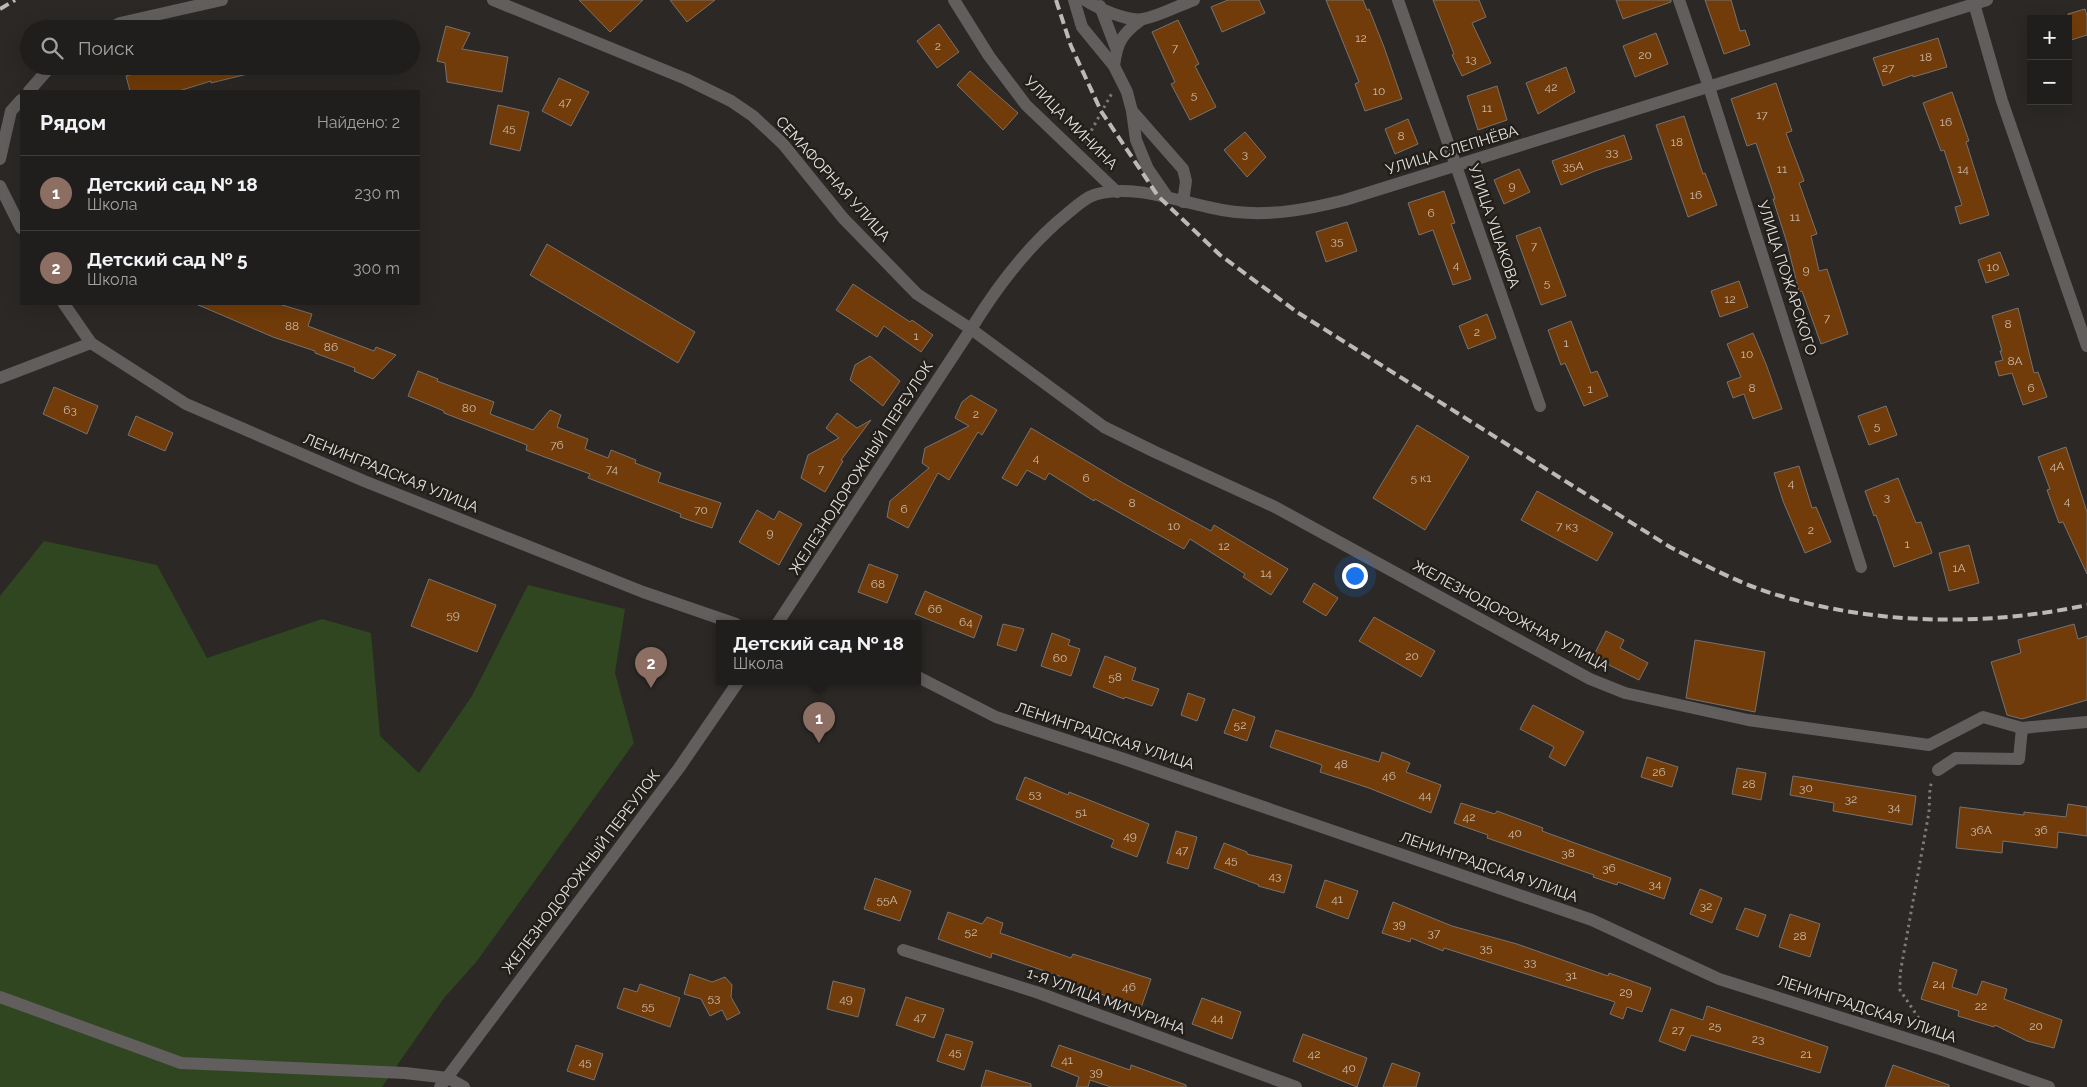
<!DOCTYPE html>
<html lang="ru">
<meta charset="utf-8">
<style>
:root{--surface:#201e1c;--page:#2d2b29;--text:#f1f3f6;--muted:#a2a2a3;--line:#3d3c3b;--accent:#8c9099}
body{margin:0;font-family:Raleway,sans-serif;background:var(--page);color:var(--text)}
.controls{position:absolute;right:15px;top:15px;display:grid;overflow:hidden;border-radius:0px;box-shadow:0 5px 20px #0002}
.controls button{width:45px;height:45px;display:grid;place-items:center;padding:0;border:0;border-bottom:1px solid var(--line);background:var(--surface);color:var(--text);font:25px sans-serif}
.you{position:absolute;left:1354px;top:575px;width:18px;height:18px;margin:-12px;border:4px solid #fff;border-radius:50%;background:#1a73e8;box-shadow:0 0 0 8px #1a73e833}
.badge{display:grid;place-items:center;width:32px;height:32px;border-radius:50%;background:var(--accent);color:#fff;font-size:16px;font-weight:700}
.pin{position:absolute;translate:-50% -41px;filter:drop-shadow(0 1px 2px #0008)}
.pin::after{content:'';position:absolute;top:26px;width:18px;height:15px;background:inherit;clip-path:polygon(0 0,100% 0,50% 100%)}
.popup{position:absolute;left:716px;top:620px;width:205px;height:65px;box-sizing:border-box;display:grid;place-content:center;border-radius:0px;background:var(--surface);filter:drop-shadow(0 1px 4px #0005);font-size:16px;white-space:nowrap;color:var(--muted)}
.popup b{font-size:19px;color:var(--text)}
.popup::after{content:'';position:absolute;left:50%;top:100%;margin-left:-10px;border:10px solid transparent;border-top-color:var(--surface)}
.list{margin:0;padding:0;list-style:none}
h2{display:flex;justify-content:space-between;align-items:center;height:65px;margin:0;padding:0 20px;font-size:21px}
h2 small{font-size:16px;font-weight:400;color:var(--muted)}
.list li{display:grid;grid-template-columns:32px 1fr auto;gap:15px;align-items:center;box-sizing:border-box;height:75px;padding:0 20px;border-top:1px solid var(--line)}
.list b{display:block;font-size:19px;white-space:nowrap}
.list p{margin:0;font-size:16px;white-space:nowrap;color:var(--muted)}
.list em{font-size:16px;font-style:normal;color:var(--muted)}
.icon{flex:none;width:28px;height:28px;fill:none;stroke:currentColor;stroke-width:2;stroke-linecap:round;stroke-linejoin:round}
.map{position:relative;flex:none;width:2087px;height:1087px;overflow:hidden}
.search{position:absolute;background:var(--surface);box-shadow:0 5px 20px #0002;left:20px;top:20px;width:400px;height:55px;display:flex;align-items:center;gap:12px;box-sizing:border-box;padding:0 18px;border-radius:28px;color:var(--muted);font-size:19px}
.panel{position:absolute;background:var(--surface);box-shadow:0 5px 20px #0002;left:20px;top:90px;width:400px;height:215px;border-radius:0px}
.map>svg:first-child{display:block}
.green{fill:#304620}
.building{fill:#713c09;stroke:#77726f}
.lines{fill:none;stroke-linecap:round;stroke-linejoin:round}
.path{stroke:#7d7a77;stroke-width:3;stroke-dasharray:2.5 4;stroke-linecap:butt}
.minor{stroke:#615e5d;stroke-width:12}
.rail{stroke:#bcbab7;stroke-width:4;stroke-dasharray:10 5;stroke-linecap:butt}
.labels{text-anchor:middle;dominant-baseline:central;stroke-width:5;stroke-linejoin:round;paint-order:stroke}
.number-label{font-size:12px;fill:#c9baab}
.street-label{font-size:15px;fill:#e6e4e1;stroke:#221f1b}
</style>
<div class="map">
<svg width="2087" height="1087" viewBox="0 0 2087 1087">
<rect width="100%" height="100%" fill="#2b2825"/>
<polygon class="green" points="44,541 157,565 207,658 322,619 371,633 380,736 419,773 472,696 528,585 625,609 615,673 634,743 477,961 444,998 382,1087 0,1087 0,596"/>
<g class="building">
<polygon points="579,0 643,0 610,32"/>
<polygon points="670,0 715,0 687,22"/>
<polygon points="1228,0 1259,0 1265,13 1222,32 1211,7"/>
<polygon points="1326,0 1363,0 1367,10 1369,9 1384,47 1402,99 1365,111 1355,84 1359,82"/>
<polygon points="1433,0 1479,0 1486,17 1472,23 1491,63 1462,76 1452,55 1454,54"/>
<polygon points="1616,0 1671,0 1671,2 1623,19"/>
<polygon points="1705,0 1731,0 1740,31 1745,30 1750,45 1724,54"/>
<polygon points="2085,9 2087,16 2087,35 2068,41 2068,14"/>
<polygon points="1178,20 1199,64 1195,66 1216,107 1190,120 1171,84 1175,82 1152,32"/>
<polygon points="939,24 959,52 937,68 917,41"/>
<polygon points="446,26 470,33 462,49 508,57 502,92 447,82 445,63 437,61"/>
<polygon points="1656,33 1668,64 1635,77 1623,46"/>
<polygon points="1938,38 1947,67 1913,77 1913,75 1883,86 1873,58"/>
<polygon points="158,66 259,66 260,71 211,83 211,81 179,91 130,91 126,76"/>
<polygon points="1566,67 1575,92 1538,114 1526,83"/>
<polygon points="970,71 1018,113 1003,130 957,85"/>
<polygon points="559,78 589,92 571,126 542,111"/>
<polygon points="1776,83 1792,131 1786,133 1804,181 1799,183 1817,234 1811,236 1819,271 1827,269 1848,334 1821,344 1802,291 1799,292 1787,243 1773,199 1775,199 1756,143 1747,146 1731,99"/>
<polygon points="1497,86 1507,120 1478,130 1467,96"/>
<polygon points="1952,92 1969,141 1966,142 1989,215 1960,224 1955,207 1962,205 1944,150 1941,151 1923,103"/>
<polygon points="498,105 529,112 520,151 490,144"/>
<polygon points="1684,116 1703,174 1705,173 1717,205 1688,217 1656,125"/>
<polygon points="1408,119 1418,144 1395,154 1385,129"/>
<polygon points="1245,132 1266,157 1247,177 1224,150"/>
<polygon points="1624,135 1632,159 1595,171 1561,185 1552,161"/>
<polygon points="1519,169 1530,192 1504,204 1494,180"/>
<polygon points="1444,191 1455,223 1451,224 1471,279 1453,285 1433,230 1419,235 1408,203"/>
<polygon points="1347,222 1357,251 1326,262 1316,232"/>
<polygon points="1540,227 1566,296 1541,305 1516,236"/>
<polygon points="547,244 695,332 678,363 530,275"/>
<polygon points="2000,252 2009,275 1986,283 1978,260"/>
<polygon points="1739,281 1748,307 1720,317 1711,291"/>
<polygon points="853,284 910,322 912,320 933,335 921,352 884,326 877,337 836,310"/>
<polygon points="196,304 279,304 312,314 308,326 374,351 376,347 396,355 373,379 354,371 355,368 315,353 315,351 273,337"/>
<polygon points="2018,308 2034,373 2038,372 2047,397 2023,405 2012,373 1999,376 1995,362 2003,360 2000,351 2002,351 1992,316"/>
<polygon points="1487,314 1496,338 1468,349 1459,326"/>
<polygon points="1571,321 1591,373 1597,371 1608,396 1584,406 1565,363 1561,365 1548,330"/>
<polygon points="1753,333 1766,364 1782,409 1753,419 1744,394 1733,398 1727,382 1741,377 1727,344"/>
<polygon points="870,356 900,381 883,406 850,380 855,365"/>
<polygon points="418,371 438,379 437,381 494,402 490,414 533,430 550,410 561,415 557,427 588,439 585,449 608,458 611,450 636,460 635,463 661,473 658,482 721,503 712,528 680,517 681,514 588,478 590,474 526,450 527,445 444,413 444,411 408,396"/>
<polygon points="54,387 98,406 87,434 43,414"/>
<polygon points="971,395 997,410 982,435 978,432 949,480 938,473 908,528 887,517 890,501 929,468 922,463 925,448 969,426 955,418 962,402"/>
<polygon points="1886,406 1897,435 1869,445 1858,416"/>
<polygon points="837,413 857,428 871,420 841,460 843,461 825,492 801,478 808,455 839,438 826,428"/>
<polygon points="136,416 173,433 165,451 128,435"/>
<polygon points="1417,425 1469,457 1425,530 1373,498"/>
<polygon points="1031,428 1123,483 1211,531 1214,525 1288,569 1271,595 1243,577 1245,574 1190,539 1184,549 1095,499 1094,501 1049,473 1045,480 1027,470 1017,486 1002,478"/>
<polygon points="2066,447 2087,512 2087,574 2063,522 2059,523 2047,490 2050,489 2038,457"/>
<polygon points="1799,466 1812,508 1816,507 1831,542 1805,553 1783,501 1774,473"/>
<polygon points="1898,478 1916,523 1921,522 1932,553 1894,567 1876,515 1874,516 1865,491"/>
<polygon points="1537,491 1613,533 1597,561 1521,520"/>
<polygon points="757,510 774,520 779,511 802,524 779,565 739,542"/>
<polygon points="1969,545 1979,583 1949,591 1939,553"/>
<polygon points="869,564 898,575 887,603 858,592"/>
<polygon points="429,579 496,605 477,652 411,626"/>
<polygon points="1314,583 1338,598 1326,616 1303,602"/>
<polygon points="925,591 982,616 974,638 915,614"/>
<polygon points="1374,617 1435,651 1421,677 1359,641"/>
<polygon points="1003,624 1024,629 1016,651 997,645"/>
<polygon points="2074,624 2078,639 2087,636 2087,700 2022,719 2007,715 1991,662 2021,653 2018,640"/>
<polygon points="1606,631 1624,640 1620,648 1648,663 1639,680 1593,657"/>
<polygon points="1052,633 1070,640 1068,645 1080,649 1071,676 1041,666"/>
<polygon points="1695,640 1765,652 1755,712 1686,698"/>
<polygon points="1105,656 1136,668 1132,680 1159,689 1152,706 1125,697 1124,699 1093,687"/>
<polygon points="1188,693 1205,699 1197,721 1181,715"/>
<polygon points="1533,705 1584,732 1565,766 1549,757 1554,747 1520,729"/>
<polygon points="1233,709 1255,717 1247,741 1224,733"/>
<polygon points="1276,730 1379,762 1382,752 1410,763 1406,772 1441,785 1431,813 1369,788 1320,772 1322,765 1270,747"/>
<polygon points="1647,757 1678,767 1672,787 1641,777"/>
<polygon points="1737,768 1766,773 1761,800 1732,794"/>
<polygon points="1793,776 1916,796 1912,825 1833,811 1834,803 1790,795"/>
<polygon points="1025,777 1068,795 1069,792 1149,824 1137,857 1111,847 1114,840 1016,799"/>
<polygon points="1461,803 1495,814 1497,811 1543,828 1542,831 1671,878 1664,899 1618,882 1617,885 1593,877 1594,875 1487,838 1488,835 1454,823"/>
<polygon points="2068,804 2087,807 2087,836 2058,832 2057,848 2003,841 2002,853 1956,848 1960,807 2024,815 2024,812 2066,817"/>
<polygon points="1176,831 1197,837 1188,869 1167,863"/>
<polygon points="1224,843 1247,852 1247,854 1292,865 1284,893 1258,886 1259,885 1214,868"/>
<polygon points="875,878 911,891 900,921 864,909"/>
<polygon points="1325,880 1358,891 1348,919 1316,907"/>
<polygon points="1700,889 1722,898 1712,923 1690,914"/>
<polygon points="1393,902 1452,926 1517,944 1608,976 1609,973 1651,988 1642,1012 1627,1007 1623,1019 1610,1014 1615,1002 1444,948 1443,951 1411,938 1410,942 1382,933"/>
<polygon points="1745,908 1766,915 1758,937 1736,929"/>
<polygon points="948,912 982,924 987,917 1003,923 1000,933 1071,958 1073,954 1151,979 1141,1008 1063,981 1065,978 992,953 991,958 938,939"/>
<polygon points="1790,914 1820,924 1810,957 1779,947"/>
<polygon points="1933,962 1957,970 1952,987 1977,995 1982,981 2007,989 2004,999 2062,1020 2054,1048 2027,1041 1995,1025 1994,1027 1958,1016 1959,1011 1921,999"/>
<polygon points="690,974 712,982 725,977 732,985 731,997 740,1013 727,1020 722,1010 710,1016 701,999 684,994"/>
<polygon points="833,981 865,989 858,1017 827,1009"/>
<polygon points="640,984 680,998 670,1027 617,1008 624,988 637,992"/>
<polygon points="906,997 944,1009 934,1038 896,1025"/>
<polygon points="1202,998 1241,1012 1232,1039 1192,1024"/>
<polygon points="1707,1006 1828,1047 1820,1073 1691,1035 1685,1051 1659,1041 1671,1009 1703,1020"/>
<polygon points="946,1034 973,1042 964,1070 937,1061"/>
<polygon points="1303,1034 1367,1058 1357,1087 1293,1061"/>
<polygon points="576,1045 603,1054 594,1080 567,1071"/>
<polygon points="1059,1045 1130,1070 1131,1065 1186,1085 1186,1087 1111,1087 1090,1080 1088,1087 1076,1087 1079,1077 1051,1066"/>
<polygon points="1392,1063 1420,1073 1416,1087 1383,1087"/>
<polygon points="1893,1065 1949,1085 1949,1087 1885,1087"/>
<polygon points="986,1070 1031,1084 1031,1087 981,1087"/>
</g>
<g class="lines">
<g class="path">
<polyline points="1085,142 1112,93"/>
<polyline points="1926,1029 1900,990 1900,974 1929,812 1930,787 1932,782"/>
</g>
<g class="minor">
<polyline points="493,0 686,79 731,101 753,116 783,144 843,218 917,294 971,329 1104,427 1155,452 1275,507 1590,679 1625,693 1748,720 1929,745 1983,717 2022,728 2087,722"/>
<polyline points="954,0 989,56 1026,105 1117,192"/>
<polyline points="1074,0 1082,27 1114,66 1127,92 1132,111 1136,140 1148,169 1168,198"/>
<path d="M1085,0C1097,8 1128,22 1143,19C1160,16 1177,6 1194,0"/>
<polyline points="1398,0 1540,406"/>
<polyline points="1679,0 1709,87 1861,567"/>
<polyline points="1973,0 2002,101 2087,346"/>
<polyline points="1100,6 1116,48"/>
<polyline points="110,29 120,23 222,0"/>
<path d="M1114,66C1117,42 1122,34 1141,20"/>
<polyline points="29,91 51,66"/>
<polyline points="1132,111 1183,169 1186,181 1183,202"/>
<polyline points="0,159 11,111 21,100"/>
<polyline points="0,186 21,228"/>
<polyline points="64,304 91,343 186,404 364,481 643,592 736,624"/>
<polyline points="0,378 91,343"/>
<path d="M777,624L971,329C998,285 1028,245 1068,213C1075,207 1085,198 1094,195C1138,181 1192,208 1236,212C1274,216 1309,209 1345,200L1987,0"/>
<polyline points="918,677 996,717 1124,759 1592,920 1719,979 1940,1049 2049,1087"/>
<polyline points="1938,770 1956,758 2019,759 2022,728"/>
<polyline points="903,950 1036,992 1296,1087"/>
<polyline points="0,997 181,1063 405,1073 448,1078 464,1087"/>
<polyline points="440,1087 679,768 738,682"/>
</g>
<g class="rail">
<path d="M1056,0L1071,46L1101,111L1158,196L1220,255L1297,312L1670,547C1703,564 1736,582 1771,593C1871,625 1984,627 2087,605"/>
<polyline points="0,9 15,0"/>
</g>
</g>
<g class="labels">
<g class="number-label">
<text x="1361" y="38">12</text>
<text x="938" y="46">2</text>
<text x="1175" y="48">7</text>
<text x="1645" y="55">20</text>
<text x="1926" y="57">18</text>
<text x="1471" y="59">13</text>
<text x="1888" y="68">27</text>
<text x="1551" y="87">42</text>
<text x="1379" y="91">10</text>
<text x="1194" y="95">5</text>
<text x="565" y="102">47</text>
<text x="1487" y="108">11</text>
<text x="1762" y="115">17</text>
<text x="1946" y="122">16</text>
<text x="509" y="128">45</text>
<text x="1401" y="136">8</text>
<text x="1677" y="142">18</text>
<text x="1612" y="152">33</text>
<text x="1245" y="154">3</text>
<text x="1573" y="166">35А</text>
<text x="1782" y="169">11</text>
<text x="1963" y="169">14</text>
<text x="1512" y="186">9</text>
<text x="1696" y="195">16</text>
<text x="1431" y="213">6</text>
<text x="1795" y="217">11</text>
<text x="1337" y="241">35</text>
<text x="1534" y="246">7</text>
<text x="1456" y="265">4</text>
<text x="1993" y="267">10</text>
<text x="1806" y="270">9</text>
<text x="1547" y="283">5</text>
<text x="1730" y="299">12</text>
<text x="1827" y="318">7</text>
<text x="2008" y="324">8</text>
<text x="292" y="326">88</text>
<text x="1477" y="332">2</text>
<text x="916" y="336">1</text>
<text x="1566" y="343">1</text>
<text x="331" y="347">86</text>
<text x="1747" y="354">10</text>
<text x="2015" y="361">8А</text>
<text x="1752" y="388">8</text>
<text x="2031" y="388">6</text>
<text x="1590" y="389">1</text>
<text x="469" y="408">80</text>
<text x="70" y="410">63</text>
<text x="976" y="414">2</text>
<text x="1877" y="426">5</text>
<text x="557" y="445">76</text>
<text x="1036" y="458">4</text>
<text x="2057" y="466">4А</text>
<text x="612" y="469">74</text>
<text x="821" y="469">7</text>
<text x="1086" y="478">6</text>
<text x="1421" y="478">5 к1</text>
<text x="1791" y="483">4</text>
<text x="1887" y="497">3</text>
<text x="2067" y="501">4</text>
<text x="1132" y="503">8</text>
<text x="904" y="509">6</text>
<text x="701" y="510">70</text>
<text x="1174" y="526">10</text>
<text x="1567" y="526">7 к3</text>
<text x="1811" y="530">2</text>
<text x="770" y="533">9</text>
<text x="1907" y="544">1</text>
<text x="1224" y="546">12</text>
<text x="1959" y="568">1А</text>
<text x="1266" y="573">14</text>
<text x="878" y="584">68</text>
<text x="935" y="609">66</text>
<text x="453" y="615">59</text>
<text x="966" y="622">64</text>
<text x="1412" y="656">20</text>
<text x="1060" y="658">60</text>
<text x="1115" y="677">58</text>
<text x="1240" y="725">52</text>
<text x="1341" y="764">48</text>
<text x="1659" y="772">26</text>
<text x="1389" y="776">46</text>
<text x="1749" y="784">28</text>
<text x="1806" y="788">30</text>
<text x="1035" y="794">53</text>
<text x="1425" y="795">44</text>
<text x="1851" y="799">32</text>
<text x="1894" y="807">34</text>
<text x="1081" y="812">51</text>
<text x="1469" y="817">42</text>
<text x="1981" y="830">36А</text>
<text x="2041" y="830">36</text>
<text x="1515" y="833">40</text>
<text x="1130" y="836">49</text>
<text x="1182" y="850">47</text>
<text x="1568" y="853">38</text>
<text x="1231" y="860">45</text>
<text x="1609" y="868">36</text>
<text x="1275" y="876">43</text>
<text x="1655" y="884">34</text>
<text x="1337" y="899">41</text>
<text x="887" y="900">55А</text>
<text x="1706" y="906">32</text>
<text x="1399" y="924">39</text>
<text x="971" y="932">52</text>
<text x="1434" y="933">37</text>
<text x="1800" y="936">28</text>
<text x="1486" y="948">35</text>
<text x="1530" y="962">33</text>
<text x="1571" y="975">31</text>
<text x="1939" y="984">24</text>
<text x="1129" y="987">46</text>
<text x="1626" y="992">29</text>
<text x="714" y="998">53</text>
<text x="846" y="999">49</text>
<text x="648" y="1006">55</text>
<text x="1981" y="1006">22</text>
<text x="920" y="1017">47</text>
<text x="1217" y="1018">44</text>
<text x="1715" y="1026">25</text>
<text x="2036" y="1026">20</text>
<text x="1678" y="1030">27</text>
<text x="1758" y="1039">23</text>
<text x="955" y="1052">45</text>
<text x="1314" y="1054">42</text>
<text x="1806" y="1054">21</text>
<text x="1067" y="1060">41</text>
<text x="585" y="1062">45</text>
<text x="1349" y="1068">40</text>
<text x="1096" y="1072">39</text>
</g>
<g class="street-label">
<text transform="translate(1071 123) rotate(45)">УЛИЦА МИНИНА</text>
<text transform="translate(1452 150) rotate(-17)">УЛИЦА СЛЕПНЁВА</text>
<text transform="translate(833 179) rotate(48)">СЕМАФОРНАЯ УЛИЦА</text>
<text transform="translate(1494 226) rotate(71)">УЛИЦА УШАКОВА</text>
<text transform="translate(1787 278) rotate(72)">УЛИЦА ПОЖАРСКОГО</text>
<text transform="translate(861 468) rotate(-57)">ЖЕЛЕЗНОДОРОЖНЫЙ ПЕРЕУЛОК</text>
<text transform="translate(391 473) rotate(22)">ЛЕНИНГРАДСКАЯ УЛИЦА</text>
<text transform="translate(1511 616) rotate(28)">ЖЕЛЕЗНОДОРОЖНАЯ УЛИЦА</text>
<text transform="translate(1105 736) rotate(18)">ЛЕНИНГРАДСКАЯ УЛИЦА</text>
<text transform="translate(1489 867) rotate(19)">ЛЕНИНГРАДСКАЯ УЛИЦА</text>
<text transform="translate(581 872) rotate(-53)">ЖЕЛЕЗНОДОРОЖНЫЙ ПЕРЕУЛОК</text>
<text transform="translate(1106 1001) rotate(20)">1-Я УЛИЦА МИЧУРИНА</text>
<text transform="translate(1867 1009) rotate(18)">ЛЕНИНГРАДСКАЯ УЛИЦА</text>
</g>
</g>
</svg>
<div class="controls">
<button>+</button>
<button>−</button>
</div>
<div class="you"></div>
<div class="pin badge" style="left:819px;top:743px;background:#8d6e63">1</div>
<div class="popup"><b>Детский сад № 18</b>Школа</div>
<div class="pin badge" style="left:651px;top:688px;background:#8d6e63">2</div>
<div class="search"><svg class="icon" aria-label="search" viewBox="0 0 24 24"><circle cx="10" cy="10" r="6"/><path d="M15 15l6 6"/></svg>Поиск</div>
<section class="panel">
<h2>Рядом<small>Найдено: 2</small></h2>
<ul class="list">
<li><span class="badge" style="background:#8d6e63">1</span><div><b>Детский сад № 18</b><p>Школа</p></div><em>230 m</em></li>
<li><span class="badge" style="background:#8d6e63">2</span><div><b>Детский сад № 5</b><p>Школа</p></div><em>300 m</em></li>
</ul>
</section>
</div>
